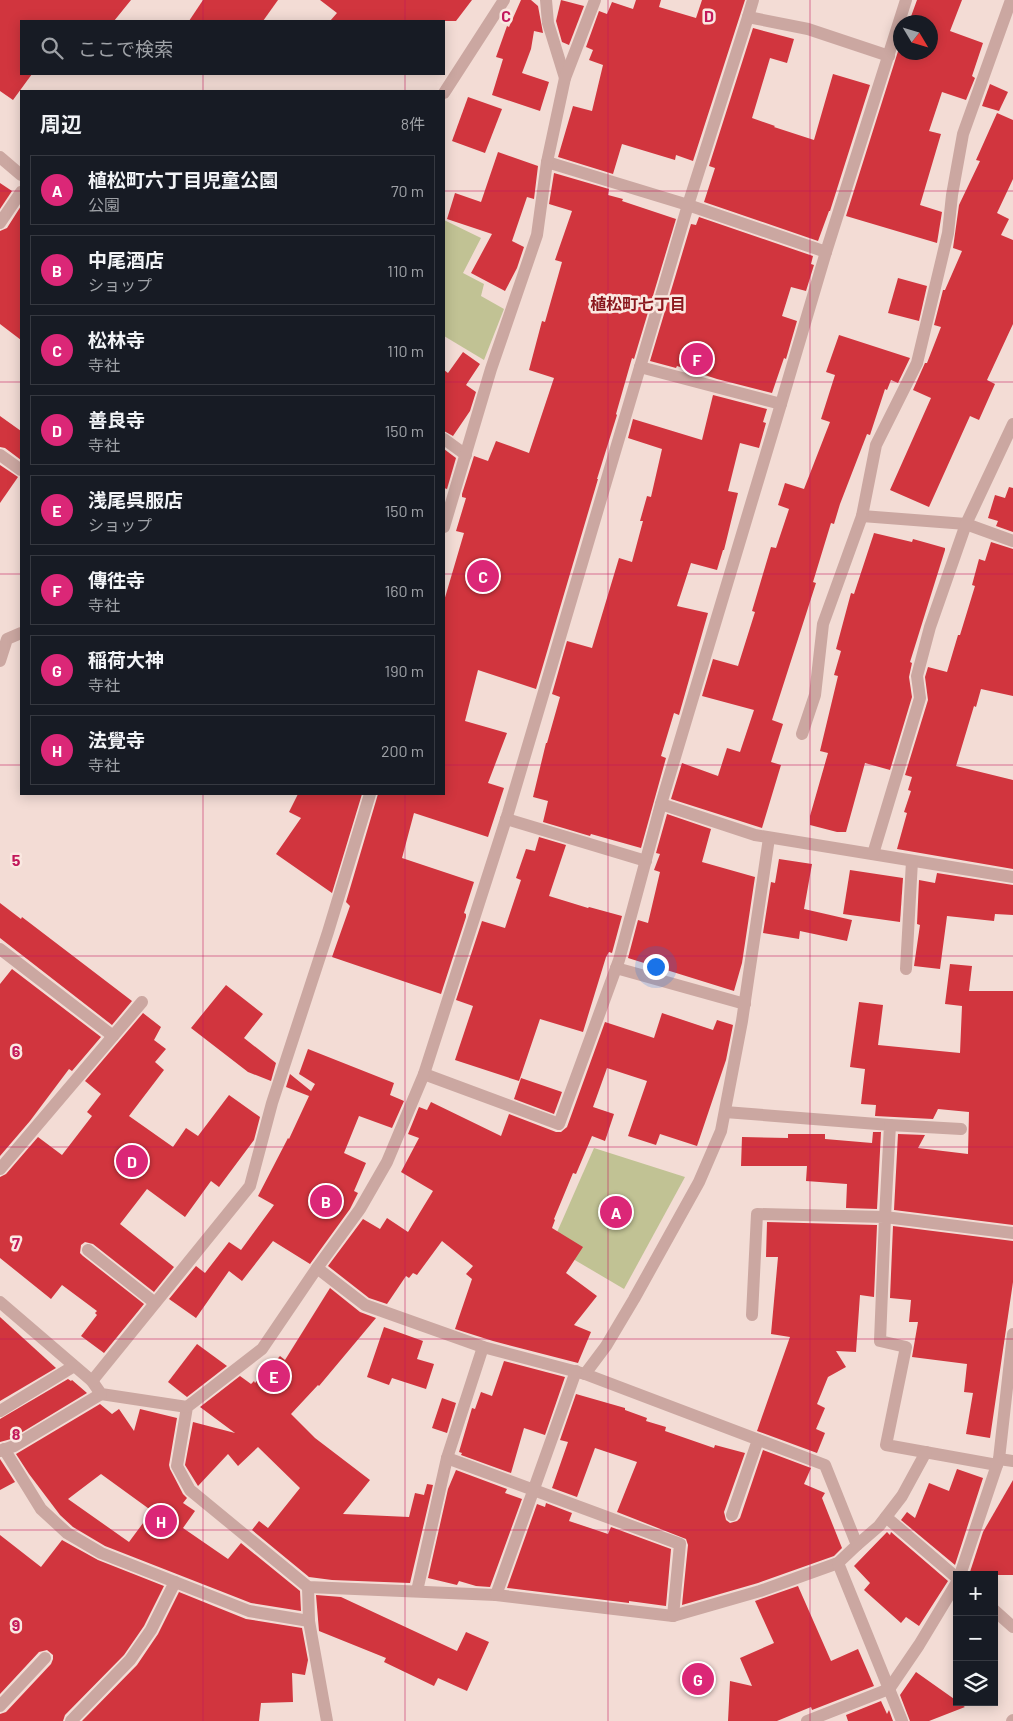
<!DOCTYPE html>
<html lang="ja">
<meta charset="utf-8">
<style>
:root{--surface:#171b24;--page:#20242c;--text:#f1f3f6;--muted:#9ea1a6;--line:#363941;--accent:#db2777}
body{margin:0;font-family:Barlow,"Noto Sans JP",sans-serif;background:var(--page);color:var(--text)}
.controls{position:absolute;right:15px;bottom:15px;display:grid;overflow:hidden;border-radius:0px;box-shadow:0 2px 12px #0003}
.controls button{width:45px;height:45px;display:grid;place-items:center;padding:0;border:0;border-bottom:1px solid var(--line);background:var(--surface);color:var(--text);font:25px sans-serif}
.compass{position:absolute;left:893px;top:15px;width:45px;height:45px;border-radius:50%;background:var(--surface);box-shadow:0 2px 12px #0003;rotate:128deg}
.you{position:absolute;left:655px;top:966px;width:18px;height:18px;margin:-12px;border:4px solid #fff;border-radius:50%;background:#1a73e8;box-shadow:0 0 0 8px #1a73e833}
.badge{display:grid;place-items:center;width:32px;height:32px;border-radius:50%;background:var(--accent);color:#fff;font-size:16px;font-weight:700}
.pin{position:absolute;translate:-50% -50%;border:2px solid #fff;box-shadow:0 1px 5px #0006}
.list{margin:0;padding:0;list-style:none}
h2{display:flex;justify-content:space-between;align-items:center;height:65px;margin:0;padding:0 20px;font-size:21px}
h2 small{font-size:16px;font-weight:400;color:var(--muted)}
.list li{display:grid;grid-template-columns:32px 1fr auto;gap:15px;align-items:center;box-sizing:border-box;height:70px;margin:0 10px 10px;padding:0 10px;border:1px solid var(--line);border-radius:0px}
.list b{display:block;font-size:19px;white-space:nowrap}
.list p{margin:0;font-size:16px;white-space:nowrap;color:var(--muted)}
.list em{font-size:16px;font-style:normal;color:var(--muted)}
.icon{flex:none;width:28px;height:28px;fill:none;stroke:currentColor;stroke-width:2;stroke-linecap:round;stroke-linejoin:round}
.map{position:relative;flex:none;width:1013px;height:1721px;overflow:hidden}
.search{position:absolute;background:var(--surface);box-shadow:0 2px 12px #0003;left:20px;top:20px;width:425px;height:55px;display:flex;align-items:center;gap:12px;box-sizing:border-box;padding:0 18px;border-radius:0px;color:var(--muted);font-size:19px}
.panel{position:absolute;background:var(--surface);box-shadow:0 2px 12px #0003;left:20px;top:90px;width:425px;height:705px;border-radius:0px}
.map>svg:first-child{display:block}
.green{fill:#c1c294}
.building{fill:#d1353e;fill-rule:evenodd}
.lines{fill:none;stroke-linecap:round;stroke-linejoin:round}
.minor{stroke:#cba7a1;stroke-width:12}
.grid{fill:none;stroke:#c2185b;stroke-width:1;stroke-opacity:0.55}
.labels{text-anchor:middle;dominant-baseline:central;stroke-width:5;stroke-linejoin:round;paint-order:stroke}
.neighbourhood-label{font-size:16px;font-weight:bold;fill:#8a171d;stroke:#fae8e1}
.grid-label{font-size:16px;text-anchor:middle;font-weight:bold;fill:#c2185b;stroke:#fae8e1;stroke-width:5;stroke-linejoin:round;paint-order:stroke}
</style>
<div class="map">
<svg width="1013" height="1721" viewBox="0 0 1013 1721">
<rect width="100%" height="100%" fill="#f3dcd5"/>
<g class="green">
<polygon points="444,220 481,238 463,273 484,284 481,296 504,309 484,360 444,336"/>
<polygon points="594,1148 685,1177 624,1289 551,1246"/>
</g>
<g class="building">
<polygon points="0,0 131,0 114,21 21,21 21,74 32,74 13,100 0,91"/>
<polygon points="203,0 278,0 263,21 189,21"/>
<polygon points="320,0 472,0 456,21 330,21 337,13"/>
<polygon points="521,0 531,0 538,6 543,33 534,31 531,49 522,73 549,82 540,111 492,95 503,59 496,57 507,26 509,27"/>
<polygon points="561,0 584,6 569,45 562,42 556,21"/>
<polygon points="636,0 661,0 659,7 696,18 702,0 745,0 693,161 676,155 675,160 622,144 613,174 558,157 573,106 592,111 603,65 589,60 593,50 586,47 599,11 607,14 612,2 633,9"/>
<polygon points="917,0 962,0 950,31 983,43 972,76 975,78 966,100 942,92 929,131 941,134 920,205 942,212 937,243 846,216 900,45 900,52 930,52 930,22 909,22"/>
<polygon points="753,28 794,39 787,63 770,58 752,118 775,126 774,127 814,140 833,74 870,85 830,211 829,211 818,241 704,202 715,168 709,166"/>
<polygon points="990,84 1008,92 999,111 982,106"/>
<polygon points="468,97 502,109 485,153 452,141"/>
<polygon points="997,113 1013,120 1013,179 997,213 1009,219 1001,235 1013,240 1013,324 987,380 995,384 979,420 970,416 929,507 890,490 931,398 913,390 925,363 927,363 941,327 934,325 943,290 945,290 962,251 953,248 959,205 980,161 976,160"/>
<polygon points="498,152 538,166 534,199 527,197 512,241 524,247 517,268 505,291 471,273 492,234 447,219 455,193 481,202"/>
<polygon points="554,173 609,189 608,195 623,199 622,201 676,219 634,359 632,358 616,414 617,415 597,479 598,479 536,689 478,670 465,721 507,733 488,783 504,788 488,837 414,813 402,858 474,882 464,913 466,914 466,917 441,994 332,957 350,906 346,902 378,794 444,794 444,601 464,533 456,531 466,498 462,497 462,494 474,456 488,461 496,441 529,453 554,378 529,370 542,321 545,322 562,262 555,260 572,211 549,204"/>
<polygon points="0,183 12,191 0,209"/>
<polygon points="21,206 21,340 0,324 0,231 7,228"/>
<polygon points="699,217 813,256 811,264 814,265 806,291 791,287 782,316 797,321 786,359 784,358 772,393 717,379 677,366 676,368 650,361 691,224 696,225"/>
<polygon points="898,278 927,286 919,321 888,313"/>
<polygon points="839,335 910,358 898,383 891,380 887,390 885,389 870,435 867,434 840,504 834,524 831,523 813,582 816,583 772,720 783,724 771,762 781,765 762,828 671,799 682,763 718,776 727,748 740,752 754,710 702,696 713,659 738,666 755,612 752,611 771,547 776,548 789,509 778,505 785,483 804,489 830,422 821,419 835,375 826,372"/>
<polygon points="463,352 480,364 466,385 476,392 470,411 453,436 444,431 444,370 448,373"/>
<polygon points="713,395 767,409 763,422 766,423 759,448 740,443 728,491 738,493 724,550 723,550 717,570 691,563 677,606 708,613 679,715 674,713 661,756 666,758 641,848 591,834 590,836 543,822 548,801 533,797 546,743 547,743 560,697 552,694 567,641 592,648 619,558 632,562 643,521 640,521 647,496 651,497 662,449 628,438 633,419 702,440"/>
<polygon points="0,416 21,431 21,460 5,448 0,447"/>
<polygon points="444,449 456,458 447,489 444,488"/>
<polygon points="0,465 18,477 0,503"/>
<polygon points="1009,487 1013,488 1013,532 996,526 998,521 988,518 995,495 1005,498"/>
<polygon points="874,533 912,542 913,539 945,548 945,550 910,662 912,663 909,677 912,697 890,770 865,763 846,832 837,832 810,825 810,816 828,753 820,751 838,676 834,675 841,651 836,649 851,593 854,594"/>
<polygon points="991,542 1013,549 1013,696 981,689 976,707 974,706 956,766 1013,780 1013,869 897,849 907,813 904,812 911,791 908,790 912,777 905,775 928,700 925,677 928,667 947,672 958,635 960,635 975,586 972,585 979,559 985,561"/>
<polygon points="298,794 362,794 332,893 276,854 301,818 289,812"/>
<polygon points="667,814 711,829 702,862 755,877 742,963 734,991 628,958 638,920 648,923 660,872 654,870 660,854 656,853"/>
<polygon points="539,837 566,845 549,896 588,908 589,907 622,916 612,953 609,952 606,957 583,1032 540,1019 519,1081 455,1060 473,1006 456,1000 482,921 505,928 521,880 516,878 526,849 535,851"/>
<polygon points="779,859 812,864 804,909 852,920 847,941 800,931 799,939 763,933 771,882 775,883"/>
<polygon points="850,870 903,878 900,922 843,914"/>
<polygon points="937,873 1013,885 1013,915 995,914 994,921 947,916 940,969 914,966 920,925 917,924 919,880 935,883"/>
<polygon points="0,903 21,919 22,917 132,1001 112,1025 0,938"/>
<polygon points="950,964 972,966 969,991 1013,991 1013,1225 894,1210 898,1134 925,1135 918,1148 968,1154 969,1112 938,1109 933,1119 875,1116 876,1105 861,1104 865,1069 850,1067 859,1002 883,1005 878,1045 960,1053 962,1006 945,1004"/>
<polygon points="12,969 101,1037 72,1071 69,1069 30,1121 0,1156 0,984"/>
<polygon points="226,985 263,1014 244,1038 276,1063 271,1081 248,1072 191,1028"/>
<polygon points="143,1013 161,1027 154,1040 166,1049 155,1062 164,1070 129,1116 173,1147 186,1128 198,1136 229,1095 260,1117 254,1140 219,1187 211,1181 185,1217 147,1189 120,1224 174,1267 154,1292 93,1244 85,1242 81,1245 80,1253 83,1256 144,1304 104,1353 81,1336 97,1315 95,1313 97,1311 62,1285 51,1299 0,1258 0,1177 6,1174 38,1137 62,1155 92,1116 87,1112 101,1094 85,1081"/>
<polygon points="662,1013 713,1030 717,1020 733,1025 726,1060 697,1146 660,1134 656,1145 628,1136 647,1081 607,1068 593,1107 614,1114 605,1141 592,1136 576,1174 573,1173 554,1219 555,1220 552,1228 583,1247 566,1273 597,1296 574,1325 591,1332 578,1363 493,1341 455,1329 472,1279 466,1274 473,1266 442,1241 417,1275 413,1273 409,1278 406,1276 387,1304 369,1298 328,1266 363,1219 380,1229 387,1218 408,1232 433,1191 401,1172 419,1138 408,1134 419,1107 427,1110 431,1102 501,1136 509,1114 556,1132 561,1132 567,1127 605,1022 654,1038"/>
<polygon points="308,1049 394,1083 390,1095 404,1101 392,1128 359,1116 344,1153 366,1163 354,1191 358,1193 350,1209 310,1264 273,1241 242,1281 229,1271 196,1318 169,1299 196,1266 205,1273 229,1242 241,1250 274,1205 258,1196 288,1138 289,1139 309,1096 286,1087 290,1074 311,1091 315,1084 299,1074"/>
<polygon points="521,1078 562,1092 554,1114 514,1099"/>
<polygon points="873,1132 881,1132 877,1209 846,1208 847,1184 806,1181 807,1166 741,1166 742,1137 788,1138 788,1134 825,1134 825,1139 872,1143"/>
<polygon points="767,1222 877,1225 874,1297 860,1295 856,1352 836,1351 846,1367 828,1377 817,1404 825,1408 816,1429 825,1433 817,1453 757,1431 790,1337 771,1334 778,1257 766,1257"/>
<polygon points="893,1226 1013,1241 1013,1282 990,1438 966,1434 973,1393 964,1392 967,1364 912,1357 918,1322 909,1322 911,1300 890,1298"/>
<polygon points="330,1288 360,1312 376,1318 319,1386 318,1385 291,1414 315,1438 370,1480 343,1514 409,1517 415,1493 424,1495 427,1484 433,1485 410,1583 332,1580 309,1577 252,1530 259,1521 268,1528 300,1488 258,1447 238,1466 228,1454 198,1486 185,1465 193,1422 235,1433 200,1407 240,1376 251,1384 254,1381 255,1383 280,1356 285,1360"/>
<polygon points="0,1317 56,1368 0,1401"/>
<polygon points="384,1327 423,1341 417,1359 434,1364 426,1389 392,1378 389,1385 367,1377"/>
<polygon points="197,1344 227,1366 187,1397 168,1382"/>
<polygon points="504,1361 565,1377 545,1435 524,1428 511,1473 461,1455 462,1453 459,1452 472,1408 475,1409 481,1392 492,1396"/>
<polygon points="68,1379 71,1381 72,1380 87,1393 11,1439 0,1442 0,1419"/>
<polygon points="576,1394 625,1408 625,1410 647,1418 646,1421 666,1427 665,1431 714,1448 715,1445 745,1453 724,1512 726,1520 730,1523 737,1521 740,1518 763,1450 811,1468 804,1484 825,1493 822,1498 842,1548 834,1556 758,1583 682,1605 688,1545 686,1539 617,1512 637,1462 595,1448 577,1497 552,1488 568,1442 560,1440"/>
<polygon points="442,1398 456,1403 447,1433 432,1428"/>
<path d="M100,1404L112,1414L119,1409L134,1431L140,1409L177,1418L169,1465L170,1469L183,1494L187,1498L183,1503L195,1511L183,1528L228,1559L241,1543L300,1591L301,1611L251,1603L105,1546L73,1527L60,1515L29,1474L16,1454ZM101,1474L152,1511L129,1542L68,1499Z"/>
<polygon points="0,1459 15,1482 0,1490"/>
<polygon points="957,1469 983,1478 955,1565 901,1520 907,1512 915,1518 929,1483 949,1491"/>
<polygon points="456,1470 507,1489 505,1493 522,1499 490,1587 476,1586 459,1581 457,1585 428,1578 448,1489"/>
<polygon points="1013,1480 1013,1575 969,1575 983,1532"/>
<polygon points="546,1503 572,1513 569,1521 608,1534 611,1527 671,1549 666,1606 629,1601 629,1603 507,1588 537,1504 545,1507"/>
<polygon points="887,1532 890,1535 891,1532 948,1581 919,1626 906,1617 901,1623 864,1590 870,1583 854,1566"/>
<polygon points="0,1535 41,1567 62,1540 98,1560 164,1586 144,1626 124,1655 65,1715 63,1721 0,1721 0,1714 6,1712 51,1664 53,1659 53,1655 47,1650 39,1652 0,1694"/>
<polygon points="798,1586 831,1661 858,1649 874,1686 812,1710 811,1707 777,1721 728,1721 730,1681 752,1686 740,1658 774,1643 755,1601"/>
<polygon points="179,1592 246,1619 302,1628 308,1660 305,1675 292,1673 293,1702 261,1703 259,1721 82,1721 137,1665 158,1634"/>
<polygon points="316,1595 341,1597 457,1651 466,1632 489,1642 467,1691 438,1678 434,1686 384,1662 386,1658 319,1631"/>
<polygon points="916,1672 957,1701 957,1702 965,1707 929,1721 910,1721 900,1695"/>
<polygon points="881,1701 887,1714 889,1710 893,1721 848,1721 846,1715"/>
</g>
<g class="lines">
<g class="minor">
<polyline points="546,0 548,23 565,78"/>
<polyline points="748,17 753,0"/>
<polyline points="444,93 504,0"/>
<polyline points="0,157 21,175"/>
<polyline points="547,162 688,205 826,252"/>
<polyline points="0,223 21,192"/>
<polyline points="640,367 781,404"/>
<polyline points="444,439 466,455"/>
<polyline points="0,455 21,470"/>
<polyline points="862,516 966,524 1013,541"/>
<polyline points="444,527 491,369 537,235 547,162 565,78 595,0"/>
<polyline points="0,661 7,639 21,633"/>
<polyline points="802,734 815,695 823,624 862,516 876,445 917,363 948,233 952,195 963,134 1011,0"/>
<polyline points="661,804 755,835 1013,877"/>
<polyline points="506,819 646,861"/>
<polyline points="873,854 920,698 917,676 930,627 966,524 1013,424"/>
<polyline points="0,949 113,1036"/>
<polyline points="616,968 745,1004"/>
<polyline points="906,969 912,861"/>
<polyline points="424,1074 559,1124 619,960 661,804 781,404 826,252 906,0"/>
<polyline points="725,1112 890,1125 885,1217 1013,1233"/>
<polyline points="890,1125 961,1129"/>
<polyline points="0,1169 142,1002"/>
<polyline points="88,1250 155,1303"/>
<polygon points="317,1268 365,1305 483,1347 585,1374 825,1465 857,1545 838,1563 760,1591 673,1616 496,1595 308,1587 190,1490 177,1466 187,1407 262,1349"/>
<polyline points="317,1268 360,1209 387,1162 424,1074 508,813 688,205 748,17 808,29 889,56"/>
<polyline points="0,1302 92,1381 101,1394 187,1407"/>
<polyline points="752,1315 757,1214 885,1217 880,1341 906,1347 886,1445 997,1465"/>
<polyline points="585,1374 606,1346 634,1299 699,1182 721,1131 742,1021 769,838"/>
<polyline points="92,1381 250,1186 272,1103 328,932 370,794"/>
<polyline points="0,1411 74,1366"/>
<polyline points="4,1449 41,1509 67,1533 101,1553 249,1611 309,1621"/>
<polyline points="0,1451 14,1446 101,1394"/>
<polyline points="447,1458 680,1544 673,1616"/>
<polyline points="999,1459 1013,1461"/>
<polyline points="732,1515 758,1440"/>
<polyline points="886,1517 957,1578"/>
<polyline points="857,1545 879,1526 902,1496 926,1452"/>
<polyline points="838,1563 902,1721"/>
<polyline points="960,1575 999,1459 1013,1334"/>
<polyline points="308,1587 309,1621 327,1721"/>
<polyline points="417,1591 447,1458 483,1347"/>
<polyline points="496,1595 576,1371"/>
<polyline points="994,1610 1013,1627"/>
<polyline points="0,1706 45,1658"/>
<polyline points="71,1721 130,1660 151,1630 175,1582"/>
<polyline points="807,1721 889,1689 919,1645 957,1582"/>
<polyline points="1012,1721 1013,1720"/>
</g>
</g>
<path class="grid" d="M203,0V21M405,0V21M608,0V1721M810,0V1721M203,74V91M405,74V91M0,191H21M444,191H1013M0,382H21M444,382H1013M0,574H21M444,574H1013M0,765H21M444,765H1013M203,794V1721M405,794V1721M0,956H1013M0,1147H1013M0,1339H1013M0,1530H1013"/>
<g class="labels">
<g class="neighbourhood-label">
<text x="638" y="303">植松町七丁目</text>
</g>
</g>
<g class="grid-label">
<text x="506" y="22">C</text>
<text x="709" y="22">D</text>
<text x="16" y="866">5</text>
<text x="16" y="1057">6</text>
<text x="16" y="1249">7</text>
<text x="16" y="1440">8</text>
<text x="16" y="1631">9</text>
</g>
</svg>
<div class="controls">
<button>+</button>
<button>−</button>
<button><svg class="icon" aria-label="layers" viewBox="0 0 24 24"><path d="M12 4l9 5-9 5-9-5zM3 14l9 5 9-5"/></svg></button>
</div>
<svg class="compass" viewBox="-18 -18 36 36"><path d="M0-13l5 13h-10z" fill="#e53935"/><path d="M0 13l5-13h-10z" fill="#9ea1a6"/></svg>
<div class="you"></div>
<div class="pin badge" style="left:616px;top:1212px">A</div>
<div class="pin badge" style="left:326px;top:1201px">B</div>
<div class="pin badge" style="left:483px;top:576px">C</div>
<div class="pin badge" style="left:132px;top:1161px">D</div>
<div class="pin badge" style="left:274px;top:1376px">E</div>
<div class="pin badge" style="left:697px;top:359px">F</div>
<div class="pin badge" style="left:698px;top:1679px">G</div>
<div class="pin badge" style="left:161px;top:1521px">H</div>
<div class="search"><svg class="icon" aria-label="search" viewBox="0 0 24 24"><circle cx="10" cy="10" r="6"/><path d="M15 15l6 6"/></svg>ここで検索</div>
<section class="panel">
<h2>周辺<small>8件</small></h2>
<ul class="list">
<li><span class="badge">A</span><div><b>植松町六丁目児童公園</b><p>公園</p></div><em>70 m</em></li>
<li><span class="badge">B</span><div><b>中尾酒店</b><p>ショップ</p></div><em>110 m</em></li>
<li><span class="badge">C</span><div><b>松林寺</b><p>寺社</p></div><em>110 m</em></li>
<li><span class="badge">D</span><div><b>善良寺</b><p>寺社</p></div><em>150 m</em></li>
<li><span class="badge">E</span><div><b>浅尾呉服店</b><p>ショップ</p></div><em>150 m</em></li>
<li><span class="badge">F</span><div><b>傳徃寺</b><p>寺社</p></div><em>160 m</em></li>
<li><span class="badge">G</span><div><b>稲荷大神</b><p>寺社</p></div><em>190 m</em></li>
<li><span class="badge">H</span><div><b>法覺寺</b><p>寺社</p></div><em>200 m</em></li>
</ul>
</section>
</div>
